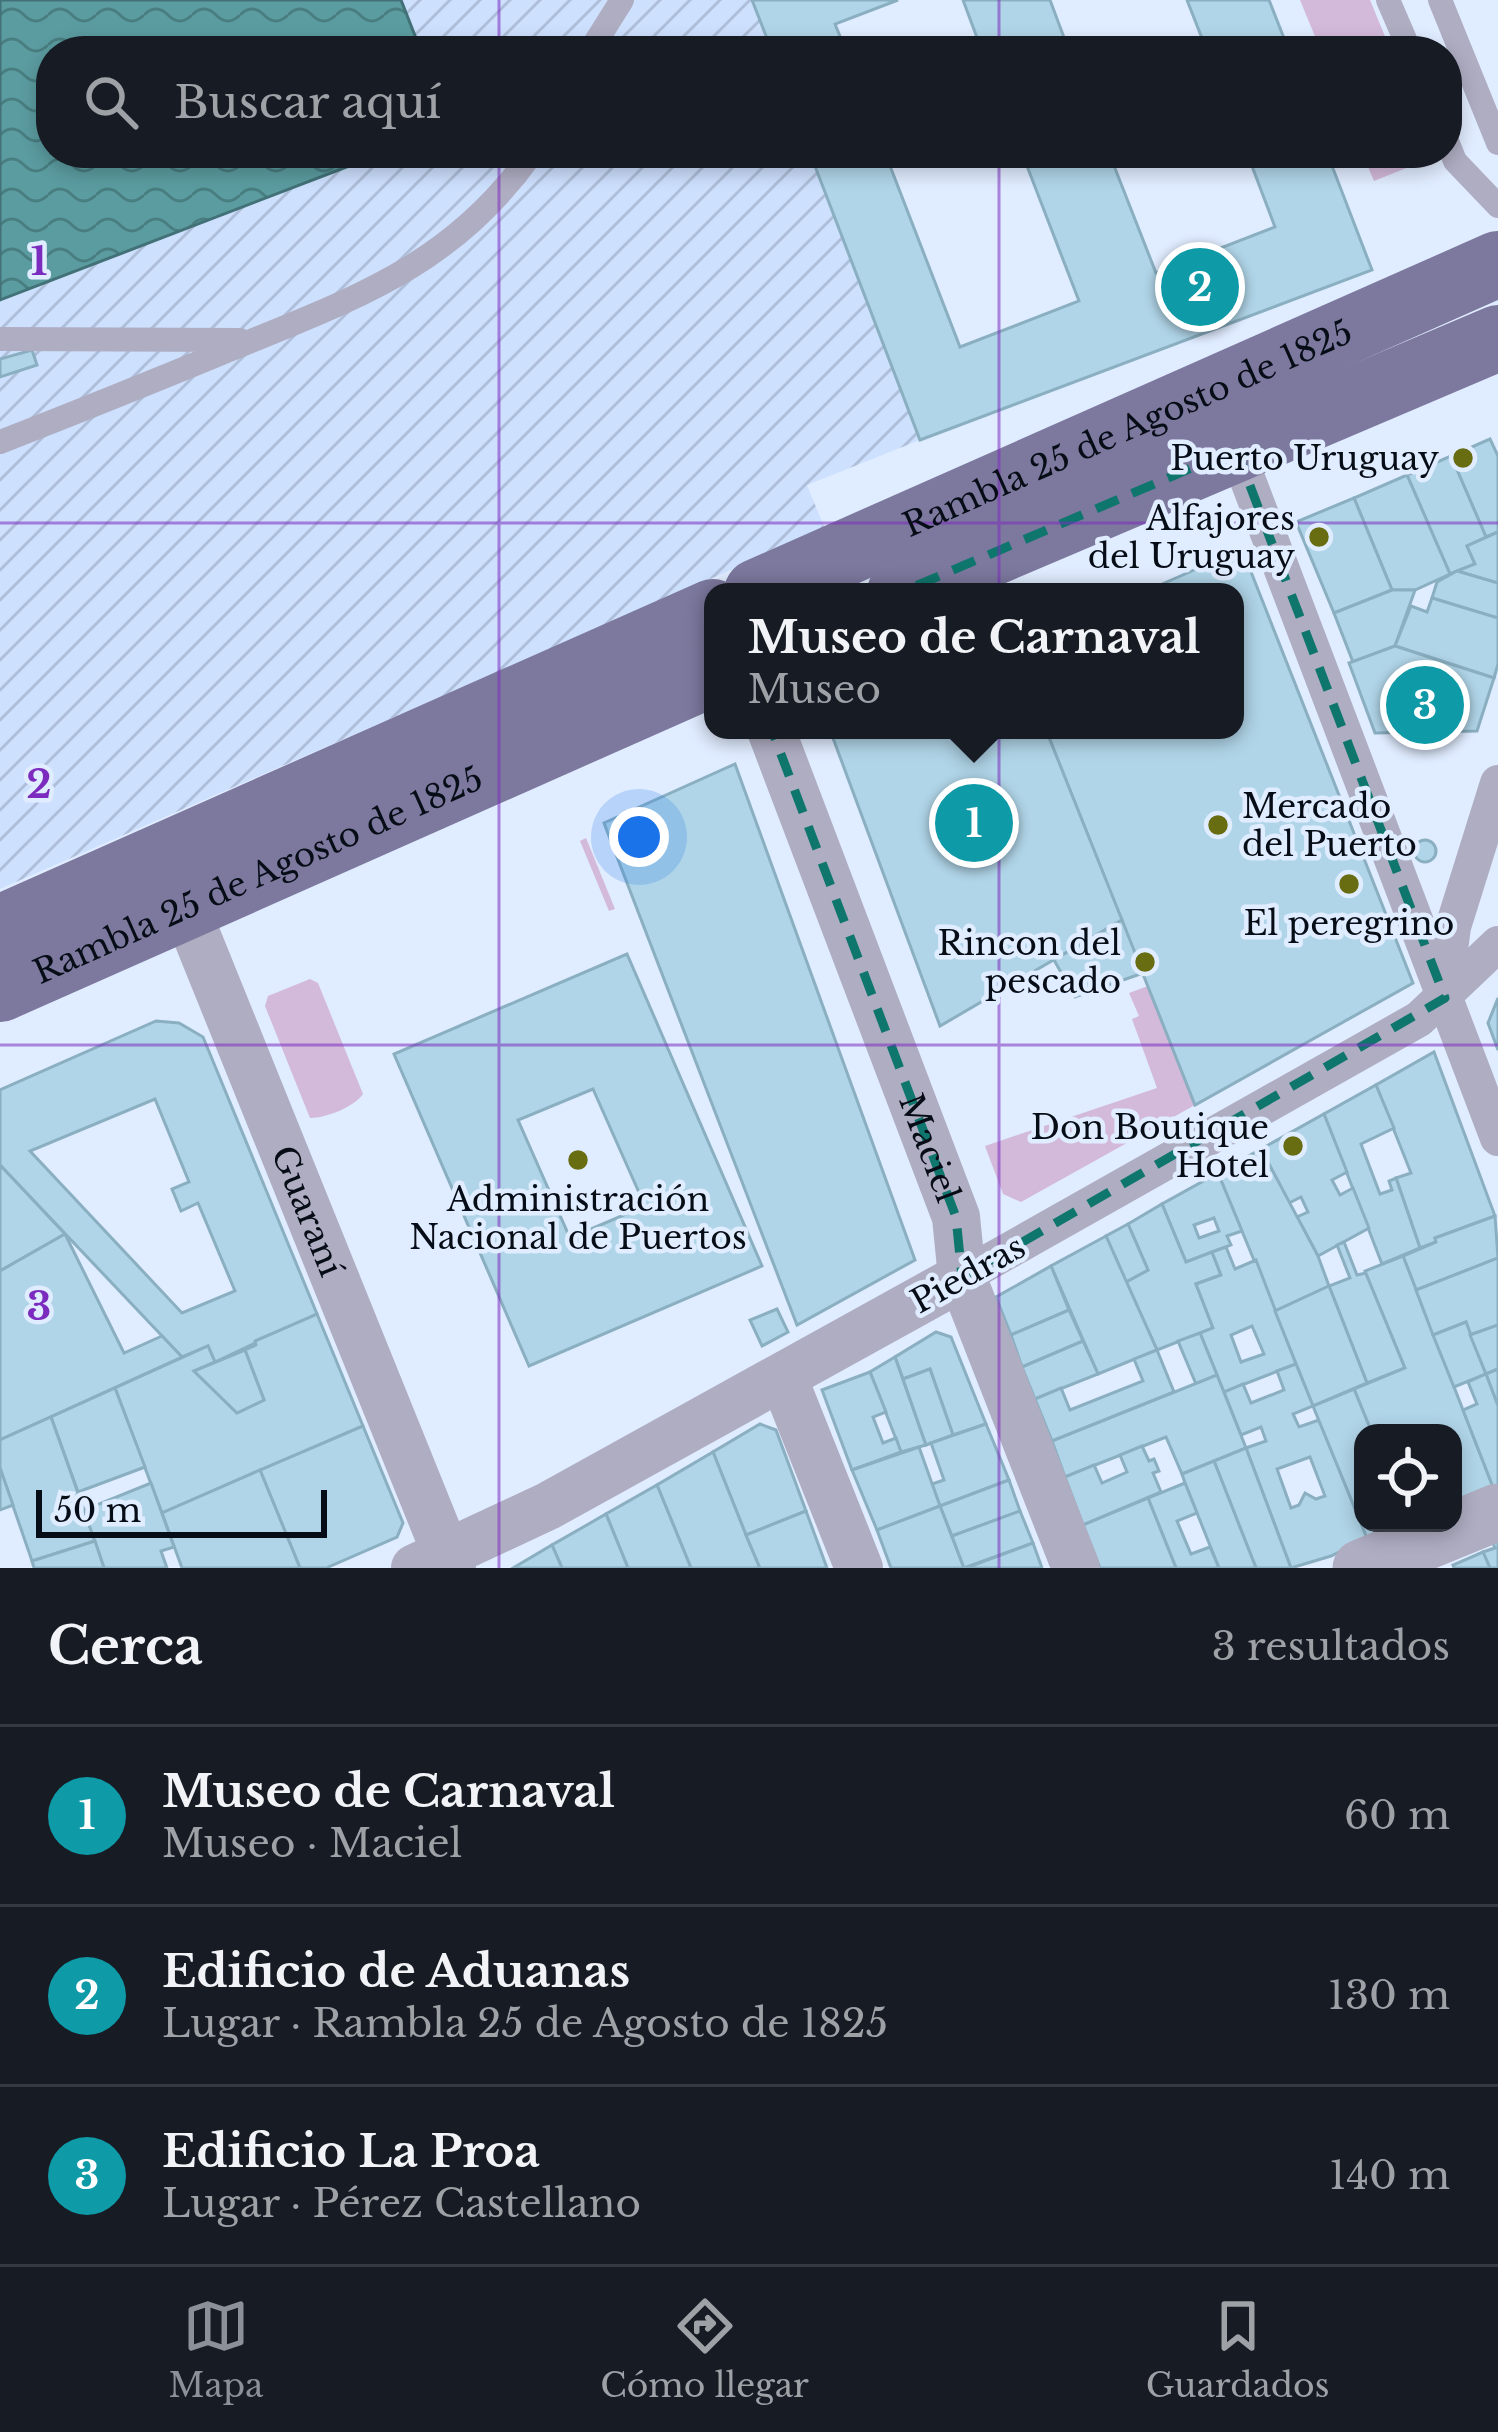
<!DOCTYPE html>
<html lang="es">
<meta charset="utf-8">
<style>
:root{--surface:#171b24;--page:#242831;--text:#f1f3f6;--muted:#9ea1a6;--line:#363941;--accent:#8c9099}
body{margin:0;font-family:"Libre Baskerville",serif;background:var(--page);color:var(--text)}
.controls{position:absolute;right:36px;bottom:36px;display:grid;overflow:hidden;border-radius:24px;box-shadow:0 6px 18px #0003}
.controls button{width:108px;height:108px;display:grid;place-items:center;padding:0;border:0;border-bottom:3px solid var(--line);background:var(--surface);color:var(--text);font:60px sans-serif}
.scale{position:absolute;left:36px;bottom:30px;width:291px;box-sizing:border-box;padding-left:12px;border:6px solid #070d17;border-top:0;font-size:33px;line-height:42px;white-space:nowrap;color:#070d17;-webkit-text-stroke:9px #e0ecff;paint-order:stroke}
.you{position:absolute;left:639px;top:837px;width:42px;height:42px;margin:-30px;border:9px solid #fff;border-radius:50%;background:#1a73e8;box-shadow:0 0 0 18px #1a73e833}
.badge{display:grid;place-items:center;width:78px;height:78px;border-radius:50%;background:var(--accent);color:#fff;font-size:39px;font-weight:700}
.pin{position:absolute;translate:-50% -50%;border:6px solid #fff;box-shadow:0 3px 12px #0006}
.popup{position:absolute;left:704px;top:583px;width:540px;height:156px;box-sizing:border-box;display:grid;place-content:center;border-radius:24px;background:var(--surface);filter:drop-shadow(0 3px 9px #0005);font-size:39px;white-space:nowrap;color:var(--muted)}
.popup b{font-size:45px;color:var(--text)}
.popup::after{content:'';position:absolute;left:50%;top:100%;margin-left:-24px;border:24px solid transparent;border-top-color:var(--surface)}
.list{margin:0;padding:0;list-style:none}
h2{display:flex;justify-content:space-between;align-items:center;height:156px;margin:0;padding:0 48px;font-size:51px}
h2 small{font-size:39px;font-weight:400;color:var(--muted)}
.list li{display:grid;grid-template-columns:78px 1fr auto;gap:36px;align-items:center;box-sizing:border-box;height:180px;padding:0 48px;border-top:3px solid var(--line)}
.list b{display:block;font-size:45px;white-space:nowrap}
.list p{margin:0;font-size:39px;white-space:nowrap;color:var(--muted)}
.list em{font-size:39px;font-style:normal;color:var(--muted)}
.icon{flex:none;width:66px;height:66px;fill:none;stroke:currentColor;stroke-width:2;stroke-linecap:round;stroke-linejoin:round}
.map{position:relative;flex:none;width:1498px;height:1568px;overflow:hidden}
.search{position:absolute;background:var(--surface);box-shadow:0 6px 18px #0003;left:36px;right:36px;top:36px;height:132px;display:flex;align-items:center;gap:30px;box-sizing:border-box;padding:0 42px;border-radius:48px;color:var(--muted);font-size:45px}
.sheet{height:696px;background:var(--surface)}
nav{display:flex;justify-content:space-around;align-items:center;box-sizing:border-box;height:168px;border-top:3px solid var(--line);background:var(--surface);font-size:33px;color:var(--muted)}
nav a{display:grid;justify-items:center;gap:6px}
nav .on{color:var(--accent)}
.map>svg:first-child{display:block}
.industrial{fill:url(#industrial-furrows)}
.grass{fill:#d3b9da}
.water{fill:url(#water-waves);stroke:#427177;stroke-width:3}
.building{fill:#b0d5e8;stroke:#8aafc1;stroke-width:3;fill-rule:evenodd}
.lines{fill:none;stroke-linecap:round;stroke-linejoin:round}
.service{stroke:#afadc2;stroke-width:24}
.pedestrian{stroke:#afadc2;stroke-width:36}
.minor{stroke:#afadc2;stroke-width:48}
.tertiary{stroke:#afadc2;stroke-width:57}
.primary{stroke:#7c789e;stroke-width:66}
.marked{fill:none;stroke:#0f766e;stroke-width:9;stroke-dasharray:24 15;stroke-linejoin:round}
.grid{fill:none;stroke:#7b2cbf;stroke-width:3;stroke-opacity:0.55}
.poi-dot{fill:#686d12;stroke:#e0ecff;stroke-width:4.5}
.labels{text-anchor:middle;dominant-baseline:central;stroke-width:9;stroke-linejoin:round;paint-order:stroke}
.street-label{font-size:33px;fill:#070d17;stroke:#e0ecff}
.poi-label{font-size:33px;fill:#070d17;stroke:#e0ecff;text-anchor:end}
.grid-label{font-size:39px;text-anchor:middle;font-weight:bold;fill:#7b2cbf;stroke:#e0ecff;stroke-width:9;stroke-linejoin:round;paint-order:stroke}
</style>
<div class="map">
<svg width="1498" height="1568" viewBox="0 0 1498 1568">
<defs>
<pattern id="industrial-furrows" width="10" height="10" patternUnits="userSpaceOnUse" patternTransform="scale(3)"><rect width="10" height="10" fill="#cde0fe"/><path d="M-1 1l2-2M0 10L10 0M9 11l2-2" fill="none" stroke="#afbfd9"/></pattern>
<pattern id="water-waves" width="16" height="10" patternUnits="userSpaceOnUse" patternTransform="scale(3)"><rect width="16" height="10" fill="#5b9ca0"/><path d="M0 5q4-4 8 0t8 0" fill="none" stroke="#497e81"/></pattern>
</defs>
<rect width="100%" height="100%" fill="#e0ecff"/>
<g class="industrial">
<polygon points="401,0 752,0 772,51 421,51"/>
<polygon points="383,153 810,153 920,440 807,485 825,529 0,889 0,300"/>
</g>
<g class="grass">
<polygon points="1300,0 1370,0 1391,51 1321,51"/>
<polygon points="1362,153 1433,153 1434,157 1374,181"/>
<polygon points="586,838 615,909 609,911 580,841"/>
<path d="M310,979L318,983L363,1094C354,1107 326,1118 310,1118L265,1006L268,996Z"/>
<polygon points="1148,986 1195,1105 1021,1202 1003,1194 985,1146 1157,1088 1132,1019 1139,1016 1129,993"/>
</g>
<polygon class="water" points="0,0 401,0 421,51 51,51 51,153 383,153 0,300"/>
<g class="building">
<polygon points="752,0 898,0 835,24 846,51 772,51"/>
<polygon points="963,0 1050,0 1069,51 982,51"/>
<polygon points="1187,0 1269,0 1289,51 1207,51"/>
<polygon points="810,153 885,153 960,347 1079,301 1022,153 1109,153 1156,273 1275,227 1247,153 1327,153 1372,270 920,440"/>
<polygon points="32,350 37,365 0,377 0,359"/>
<polygon points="1490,439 1498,456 1498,532 1486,537 1451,456"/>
<polygon points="1451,456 1486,537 1467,546 1475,564 1450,574 1407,475"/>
<polygon points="1407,475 1450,574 1415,590 1392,590 1354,498"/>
<polygon points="1354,498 1392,590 1334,613 1296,522"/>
<polygon points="1498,532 1498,583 1457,571 1475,564 1467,546"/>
<polygon points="1242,549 1413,983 1195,1105 1046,730 1235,730 1235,592 1144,592"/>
<polygon points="1457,571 1498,583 1498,618 1432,598 1437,582"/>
<polygon points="1392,590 1415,590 1395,646 1353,662 1334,613"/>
<polygon points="1432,598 1498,618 1498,664 1494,678 1395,646 1411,606 1427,612"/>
<polygon points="1395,646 1494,678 1477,731 1375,733 1349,663"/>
<polygon points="830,730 1046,730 1122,920 940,1026"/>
<polygon points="735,764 915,1260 797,1325 604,823"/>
<circle cx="1425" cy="851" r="11"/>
<polygon points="1122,920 1143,973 1075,997 1054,960"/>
<path d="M627,954L762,1266L529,1366L394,1054ZM593,1089L645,1206L570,1238L518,1120Z"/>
<polygon points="1498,998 1498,1050 1488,1023"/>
<path d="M156,1021L179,1023L203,1037L317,1314L215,1362L208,1346L182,1357L0,1165V1090ZM155,1099L189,1182L172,1189L181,1211L198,1203L235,1291L182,1313L30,1151Z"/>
<polygon points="1434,1052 1495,1216 1435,1238 1436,1242 1420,1248 1396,1178 1411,1173 1376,1085"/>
<polygon points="1376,1085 1394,1128 1361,1144 1380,1194 1392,1190 1389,1181 1396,1178 1420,1248 1382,1264 1324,1114"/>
<polygon points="1324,1114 1347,1172 1332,1180 1340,1195 1353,1188 1369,1228 1318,1256 1297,1217 1308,1212 1301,1197 1289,1203 1261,1149"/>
<polygon points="1261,1149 1318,1256 1329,1286 1275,1311 1218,1173"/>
<polygon points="0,1165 65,1234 0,1271"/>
<path d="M1218,1173L1242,1231L1227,1236L1231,1245L1186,1262L1162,1204ZM1214,1218L1219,1231L1199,1238L1194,1225Z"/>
<polygon points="1162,1204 1186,1262 1212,1252 1221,1275 1196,1284 1213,1328 1157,1350 1126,1282 1148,1270 1128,1224"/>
<polygon points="1495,1216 1498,1258 1416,1290 1403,1256 1436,1242 1435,1238"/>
<polygon points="1128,1224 1148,1270 1126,1282 1106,1236"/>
<polygon points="65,1234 124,1353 162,1336 182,1357 0,1440 0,1271"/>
<polygon points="1106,1236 1157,1350 1098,1374 1051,1266"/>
<polygon points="1344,1242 1357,1275 1366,1273 1405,1368 1367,1383 1329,1286 1350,1278 1337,1245"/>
<path d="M1226,1247L1235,1269L1256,1260L1296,1364L1224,1392L1200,1333L1213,1328L1196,1284L1221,1275L1212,1252ZM1252,1326L1264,1354L1241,1362L1231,1335Z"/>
<polygon points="1403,1256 1493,1487 1453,1503 1453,1433 1372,1433 1354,1389 1405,1368 1365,1271"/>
<polygon points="1498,1258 1498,1325 1470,1335 1466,1322 1433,1335 1416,1290"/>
<polygon points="1051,1266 1069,1310 1011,1335 996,1297"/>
<polygon points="1329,1286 1367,1383 1313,1406 1275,1311"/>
<polygon points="777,1309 788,1332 762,1346 750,1320"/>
<polygon points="1069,1310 1083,1341 1022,1367 1011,1335"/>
<polygon points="317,1314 363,1426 162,1513 115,1388 208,1346 215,1362 194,1371 237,1413 264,1400 245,1350 256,1345 255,1341"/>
<polygon points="1466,1322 1486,1374 1454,1387 1433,1335"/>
<polygon points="1498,1325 1498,1369 1486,1374 1470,1335"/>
<polygon points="936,1332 951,1337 986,1424 953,1435 930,1369 903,1379 895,1357"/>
<polygon points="1200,1333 1217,1375 1196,1384 1178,1341"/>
<polygon points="1083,1341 1098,1374 1035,1399 1022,1367"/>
<polygon points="245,1350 264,1400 237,1413 194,1371"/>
<polygon points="1157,1350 1174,1392 1052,1441 1035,1399 1061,1388 1070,1410 1143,1381 1134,1359"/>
<polygon points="895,1357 926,1445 901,1452 870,1372"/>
<path d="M1296,1364L1313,1406L1293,1414L1299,1427L1319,1420L1367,1538L1331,1556L1291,1568L1246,1448L1266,1441L1261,1427L1241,1435L1224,1392L1243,1384L1251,1403L1284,1390L1277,1371ZM1310,1457L1325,1496L1316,1499L1305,1493L1299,1505L1291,1508L1277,1469Z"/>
<polygon points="930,1369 953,1435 926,1445 903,1379"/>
<polygon points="1498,1369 1498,1406 1486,1374"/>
<polygon points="870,1372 886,1412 873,1417 883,1443 896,1438 901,1452 852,1470 822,1390"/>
<polygon points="1486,1374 1498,1406 1498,1485 1493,1487 1463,1410 1477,1404 1468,1382"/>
<polygon points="1217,1375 1246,1448 1182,1474 1166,1437 1065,1477 1052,1441"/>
<polygon points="115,1388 145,1467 78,1492 51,1417"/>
<polygon points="1354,1389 1372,1433 1363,1433 1363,1523 1406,1523 1367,1538 1313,1406"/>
<polygon points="51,1417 95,1541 32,1561 0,1468 0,1440"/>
<polygon points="760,1424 776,1430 806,1511 746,1535 713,1452"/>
<polygon points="986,1424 1009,1480 940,1506 932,1484 944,1480 931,1443"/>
<polygon points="363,1426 403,1523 397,1537 326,1568 300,1568 260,1470"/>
<polygon points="1142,1446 1149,1461 1154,1459 1159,1471 1153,1473 1161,1492 1083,1525 1065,1477 1094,1465 1102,1483 1127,1472 1120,1455"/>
<polygon points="919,1447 940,1506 877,1530 852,1470"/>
<polygon points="1246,1448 1291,1568 1256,1568 1214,1461"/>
<polygon points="713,1452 746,1535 760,1568 691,1568 657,1485"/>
<polygon points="1214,1461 1256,1568 1219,1568 1185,1483 1182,1474"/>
<polygon points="0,1468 13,1505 0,1510"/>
<polygon points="260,1470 300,1568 182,1568 162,1513"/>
<polygon points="1009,1480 1020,1511 952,1536 940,1506"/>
<polygon points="151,1483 174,1547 161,1551 167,1568 104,1568 84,1510"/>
<polygon points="1185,1483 1197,1513 1177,1521 1191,1554 1210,1547 1219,1568 1176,1568 1148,1498"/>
<polygon points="657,1485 691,1568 628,1568 606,1514"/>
<polygon points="1148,1498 1176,1568 1100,1568 1083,1525"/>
<polygon points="940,1506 964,1568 891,1568 877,1530"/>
<polygon points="806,1511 827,1568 760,1568 746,1535"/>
<polygon points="1020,1511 1033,1543 964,1568 952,1536"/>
<polygon points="606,1514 628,1568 562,1568 552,1545"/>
<polygon points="95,1541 104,1568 34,1568 32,1561"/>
<polygon points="1498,1541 1498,1568 1490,1568 1483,1552 1495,1548 1493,1543"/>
<polygon points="1033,1543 1042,1568 966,1568"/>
<polygon points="552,1545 562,1568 513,1568"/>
<polygon points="1483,1552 1490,1568 1454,1568 1453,1565"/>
</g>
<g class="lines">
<g class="service">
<polyline points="1388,0 1410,51"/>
<polyline points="1440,0 1498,143"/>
<polyline points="590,51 622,0"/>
<polyline points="1447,141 1455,161 1498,206"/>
<polyline points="0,339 240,340"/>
<path d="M0,442C80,411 159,379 239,346C358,297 454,264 532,153"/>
</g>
<g class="pedestrian">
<polyline points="1236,449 1498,1138"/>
<polyline points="1445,988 1453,927 1498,783"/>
<polyline points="962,1277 1419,1019 1498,944"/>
</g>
<g class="minor">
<path id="s1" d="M771,730L956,1217L962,1277L1076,1568"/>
<path id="s2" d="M173,877L452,1568"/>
<polyline points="783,1377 859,1568"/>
<polyline points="415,1568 548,1506 962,1277"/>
</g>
<polyline class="tertiary" points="1361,1568 1498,1512"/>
<g class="primary">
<path id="s3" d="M757,592L1498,264"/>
<polyline points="900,592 1498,338"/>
<polyline points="0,928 713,612"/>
<path id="s4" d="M0,989L713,673"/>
</g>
</g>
<path class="marked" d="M1236,449L1445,998L962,1277L956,1217L745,659Z"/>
<path class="grid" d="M499,0V51M999,0V51M499,153V1568M999,153V1568M0,523H1498M0,1045H1498"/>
<g class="poi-dot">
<circle cx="1463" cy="458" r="12"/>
<circle cx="1319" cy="537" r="12"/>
<circle cx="1218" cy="825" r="12"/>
<circle cx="1349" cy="884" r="12"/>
<circle cx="1145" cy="962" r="12"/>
<circle cx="1293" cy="1146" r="12"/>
<circle cx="578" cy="1160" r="12"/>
</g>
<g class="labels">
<g class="street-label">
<text stroke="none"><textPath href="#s3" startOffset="405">Rambla 25 de Agosto de 1825</textPath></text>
<text stroke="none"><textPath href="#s4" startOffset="282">Rambla 25 de Agosto de 1825</textPath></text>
<text stroke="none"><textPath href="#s1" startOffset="447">Maciel</textPath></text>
<text stroke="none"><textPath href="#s2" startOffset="360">Guaraní</textPath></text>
<text transform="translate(968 1274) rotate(-29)">Piedras</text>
</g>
<g class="poi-label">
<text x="1439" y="458">Puerto Uruguay</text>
<text x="1295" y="518">Alfajores<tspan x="1295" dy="38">del Uruguay</tspan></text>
<text x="1242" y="806" text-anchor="start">Mercado<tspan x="1242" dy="38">del Puerto</tspan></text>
<text x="1349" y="923" text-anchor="middle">El peregrino</text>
<text x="1121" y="943">Rincon del<tspan x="1121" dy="38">pescado</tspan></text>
<text x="1269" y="1127">Don Boutique<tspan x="1269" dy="38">Hotel</tspan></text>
<text x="578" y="1199" text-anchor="middle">Administración<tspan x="578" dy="38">Nacional de Puertos</tspan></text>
</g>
</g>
<g class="grid-label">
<text x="39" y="275">1</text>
<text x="39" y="798">2</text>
<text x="39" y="1320">3</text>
</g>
</svg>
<div class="controls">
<button><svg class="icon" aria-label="locate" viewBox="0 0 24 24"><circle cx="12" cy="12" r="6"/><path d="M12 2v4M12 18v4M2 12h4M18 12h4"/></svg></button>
</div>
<div class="scale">50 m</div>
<div class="you"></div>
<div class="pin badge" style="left:974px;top:823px;background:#0f9aa8">1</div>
<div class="popup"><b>Museo de Carnaval</b>Museo</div>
<div class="pin badge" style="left:1200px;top:287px;background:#0f9aa8">2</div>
<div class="pin badge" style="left:1425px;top:705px;background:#0f9aa8">3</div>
<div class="search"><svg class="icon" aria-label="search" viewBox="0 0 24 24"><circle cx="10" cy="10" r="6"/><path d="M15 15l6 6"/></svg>Buscar aquí</div>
</div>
<section class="sheet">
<h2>Cerca<small>3 resultados</small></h2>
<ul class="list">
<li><span class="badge" style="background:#0f9aa8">1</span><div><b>Museo de Carnaval</b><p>Museo · Maciel</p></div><em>60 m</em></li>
<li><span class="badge" style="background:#0f9aa8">2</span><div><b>Edificio de Aduanas</b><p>Lugar · Rambla 25 de Agosto de 1825</p></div><em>130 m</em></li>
<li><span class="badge" style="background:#0f9aa8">3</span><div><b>Edificio La Proa</b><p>Lugar · Pérez Castellano</p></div><em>140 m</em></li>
</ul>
</section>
<nav>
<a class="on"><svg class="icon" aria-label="map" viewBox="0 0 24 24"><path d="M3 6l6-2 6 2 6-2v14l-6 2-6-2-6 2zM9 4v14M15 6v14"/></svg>Mapa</a>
<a><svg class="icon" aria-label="directions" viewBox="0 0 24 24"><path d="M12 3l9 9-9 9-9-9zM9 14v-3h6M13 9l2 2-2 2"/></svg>Cómo llegar</a>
<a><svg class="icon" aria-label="saved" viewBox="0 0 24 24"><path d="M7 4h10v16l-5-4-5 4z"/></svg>Guardados</a>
</nav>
